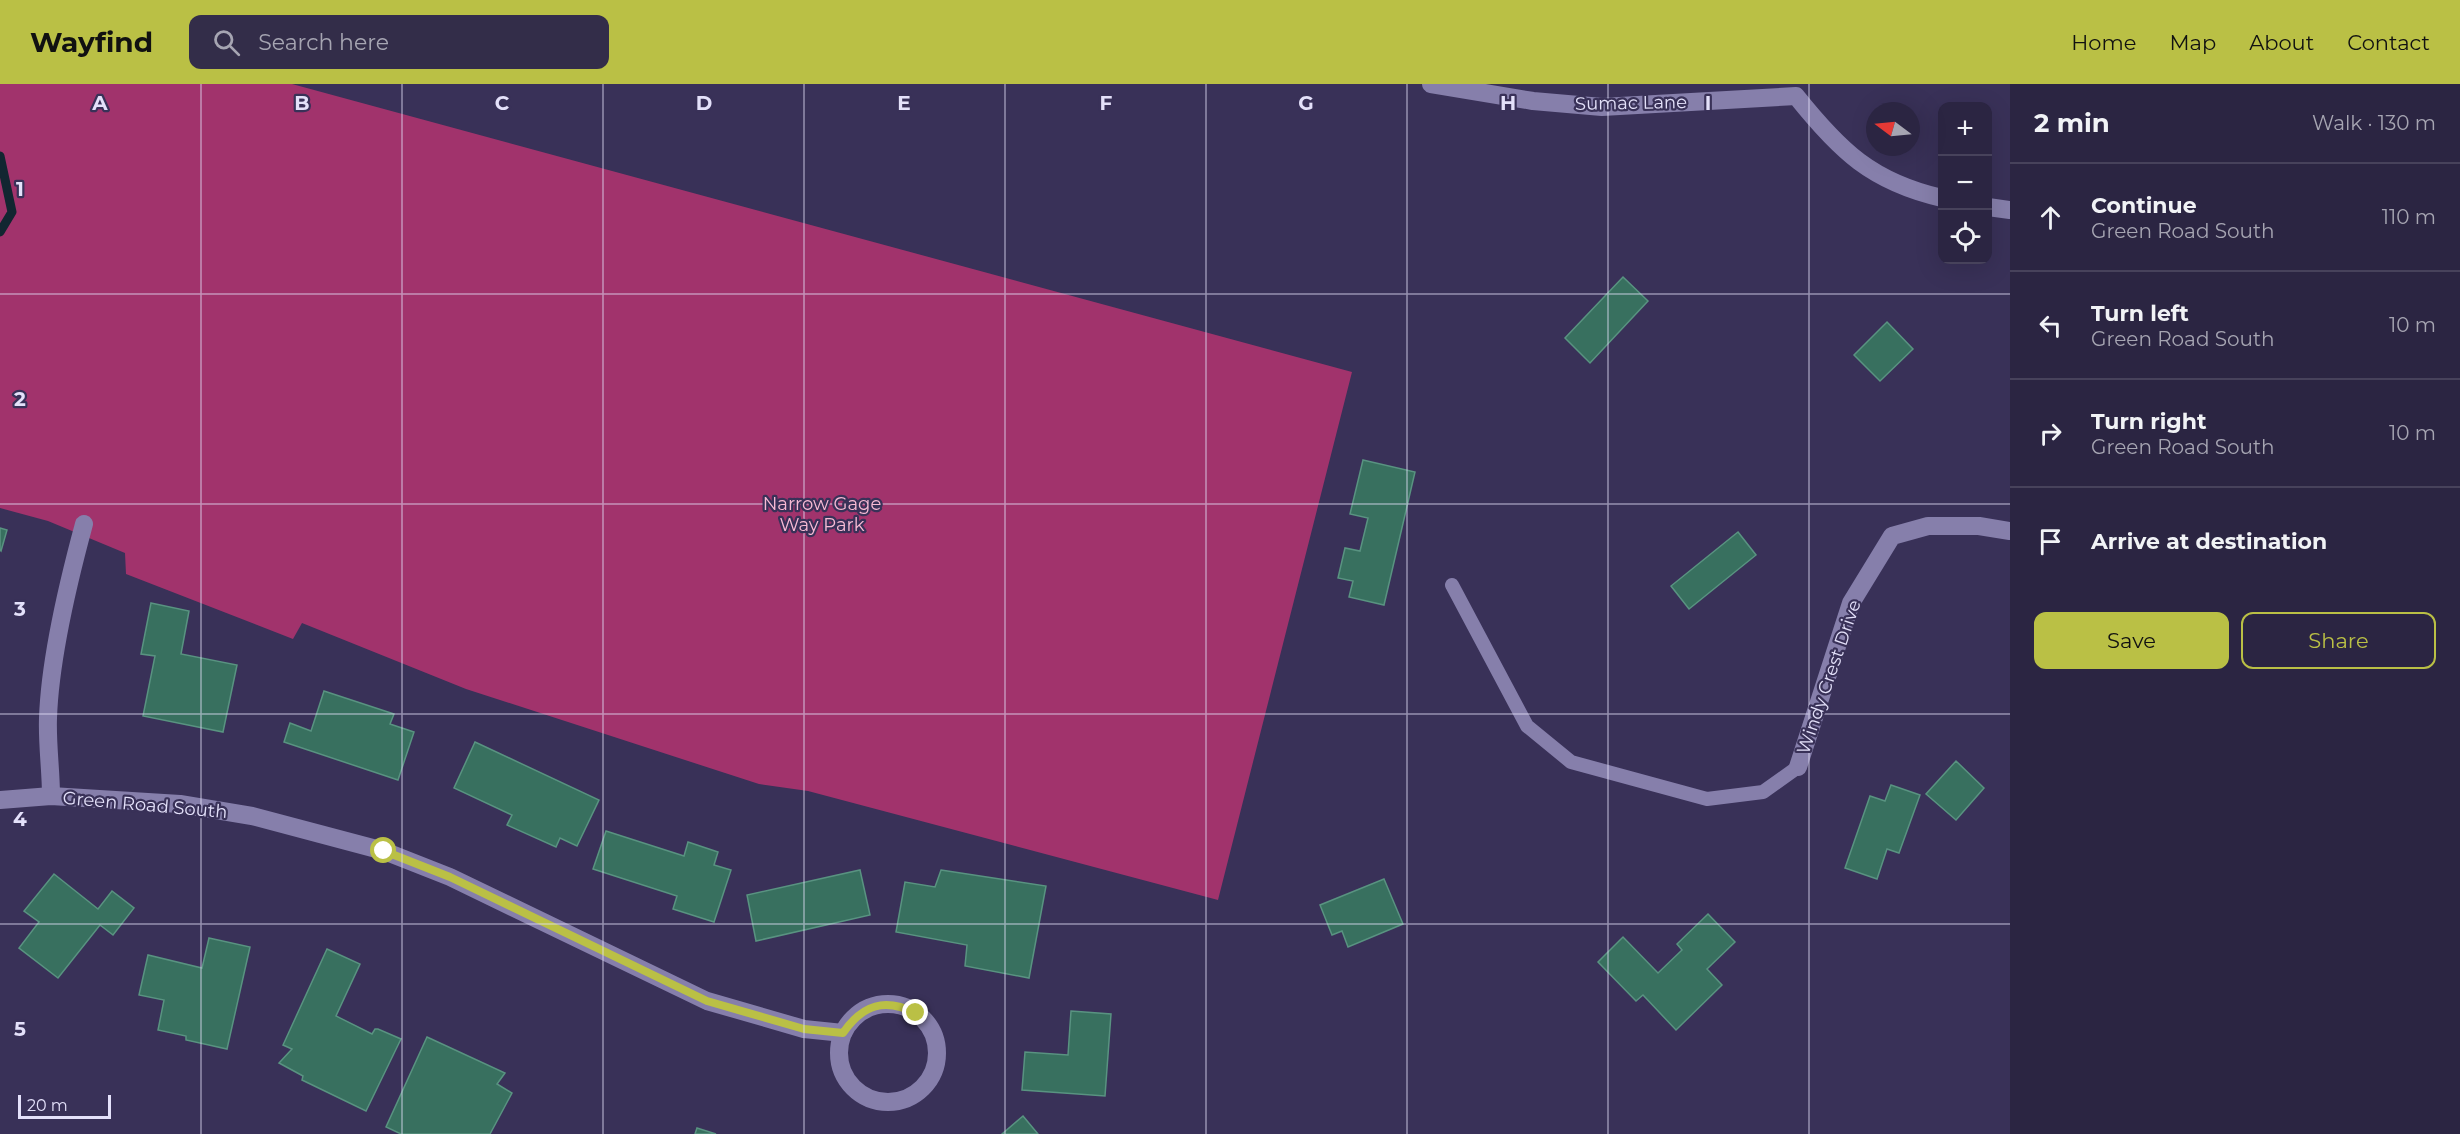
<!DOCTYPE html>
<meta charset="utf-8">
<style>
:root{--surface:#2b2542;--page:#332d49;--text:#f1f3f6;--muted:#a6a5b2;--line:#47425b;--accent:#bac045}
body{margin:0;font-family:Montserrat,sans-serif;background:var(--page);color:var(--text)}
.controls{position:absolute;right:18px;top:18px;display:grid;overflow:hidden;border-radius:12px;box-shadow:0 6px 24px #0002}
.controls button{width:54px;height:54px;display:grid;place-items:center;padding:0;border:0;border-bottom:2px solid var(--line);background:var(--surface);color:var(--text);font:30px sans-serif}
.compass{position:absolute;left:1866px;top:18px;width:54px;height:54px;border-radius:50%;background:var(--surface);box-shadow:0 6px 24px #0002;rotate:286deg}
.scale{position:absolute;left:18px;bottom:15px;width:93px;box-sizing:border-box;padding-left:6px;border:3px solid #e4e1fa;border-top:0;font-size:16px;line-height:21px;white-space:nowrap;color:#e4e1fa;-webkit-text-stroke:4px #393158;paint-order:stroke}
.stop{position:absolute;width:18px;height:18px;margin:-14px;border:4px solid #bac045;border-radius:50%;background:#fff}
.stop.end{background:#bac045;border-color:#fff;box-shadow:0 2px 6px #0008}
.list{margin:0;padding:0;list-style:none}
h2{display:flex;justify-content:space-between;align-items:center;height:78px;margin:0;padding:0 24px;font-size:26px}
h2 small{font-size:20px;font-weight:400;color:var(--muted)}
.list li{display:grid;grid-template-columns:39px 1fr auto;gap:18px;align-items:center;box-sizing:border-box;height:108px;padding:0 24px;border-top:2px solid var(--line)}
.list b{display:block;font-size:22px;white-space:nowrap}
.list p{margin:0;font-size:20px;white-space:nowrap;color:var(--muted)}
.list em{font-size:20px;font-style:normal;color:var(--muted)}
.actions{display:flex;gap:12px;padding:18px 24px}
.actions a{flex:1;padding:14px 0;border:2px solid var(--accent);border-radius:12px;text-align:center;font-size:21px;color:var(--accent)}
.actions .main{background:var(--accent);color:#111}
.icon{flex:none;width:33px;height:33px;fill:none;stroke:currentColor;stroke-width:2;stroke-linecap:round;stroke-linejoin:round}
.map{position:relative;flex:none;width:2010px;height:1050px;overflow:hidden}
header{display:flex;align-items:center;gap:36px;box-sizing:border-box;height:84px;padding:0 30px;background:var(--accent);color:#111}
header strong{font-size:28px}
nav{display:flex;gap:33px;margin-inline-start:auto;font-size:21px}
.search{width:420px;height:54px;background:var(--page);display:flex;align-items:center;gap:15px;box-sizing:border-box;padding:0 21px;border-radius:12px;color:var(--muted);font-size:22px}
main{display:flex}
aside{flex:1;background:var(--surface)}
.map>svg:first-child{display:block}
.green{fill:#a1336c}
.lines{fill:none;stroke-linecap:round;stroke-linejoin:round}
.stream{stroke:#122631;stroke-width:9}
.building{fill:#38705f;stroke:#599381;stroke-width:1.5}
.lane{stroke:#867fab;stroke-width:14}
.street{stroke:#867fab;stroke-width:18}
.route{stroke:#bac045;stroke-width:8}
.grid{fill:none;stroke:#e4e1fa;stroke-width:1.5;stroke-opacity:0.55}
.labels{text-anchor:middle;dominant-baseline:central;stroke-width:4.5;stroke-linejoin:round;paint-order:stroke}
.street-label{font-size:18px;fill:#e4e1fa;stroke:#393158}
.park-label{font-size:18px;fill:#f9bbd5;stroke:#393158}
.grid-label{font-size:20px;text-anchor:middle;font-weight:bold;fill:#e4e1fa;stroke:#393158;stroke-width:4.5;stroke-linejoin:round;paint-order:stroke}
</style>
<header>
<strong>Wayfind</strong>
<div class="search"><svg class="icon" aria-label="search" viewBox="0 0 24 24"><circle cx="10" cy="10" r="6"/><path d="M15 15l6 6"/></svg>Search here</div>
<nav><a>Home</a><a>Map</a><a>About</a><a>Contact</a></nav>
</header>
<main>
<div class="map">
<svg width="2010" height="1050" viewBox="0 0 2010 1050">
<rect width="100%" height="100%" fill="#393158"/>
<polygon class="green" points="0,0 292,0 1352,288 1218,816 808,707 759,700 466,605 302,539 293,555 126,490 125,469 48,437 0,424"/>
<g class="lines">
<polyline class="stream" points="0,72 12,128 0,148"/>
</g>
<g class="building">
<polygon points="1623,193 1648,217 1590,279 1565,254"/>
<polygon points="1887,238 1913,265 1880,297 1854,271"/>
<polygon points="1363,376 1415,388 1384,521 1349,513 1353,497 1338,494 1345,464 1360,467 1368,434 1350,430"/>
<polygon points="0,444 7,446 1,467 0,466"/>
<polygon points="1738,448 1756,471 1689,525 1671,502"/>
<polygon points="151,519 189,527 181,570 237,581 223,648 143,632 155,572 141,570"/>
<polygon points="324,607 394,630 390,640 414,648 398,696 284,658 290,639 311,647"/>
<polygon points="475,658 599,716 577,762 560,754 556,763 507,741 512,731 454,704"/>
<polygon points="1956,677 1984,704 1956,736 1926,710"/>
<polygon points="1891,701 1920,711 1899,769 1887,765 1877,795 1845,784 1870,712 1885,717"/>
<polygon points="606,747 684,772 688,758 718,768 714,781 731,786 714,838 673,825 677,812 593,785"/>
<polygon points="860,786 870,831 756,857 747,811"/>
<polygon points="941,786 1046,802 1029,894 965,882 967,861 896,848 905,798 935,803"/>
<polygon points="54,790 98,825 112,807 134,824 113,851 100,841 58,894 19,864 39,838 24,827"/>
<polygon points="1384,795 1403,840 1348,863 1342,847 1332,851 1320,821"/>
<polygon points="1708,830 1735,858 1707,885 1722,901 1676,946 1643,911 1636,917 1598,878 1623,853 1658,889 1682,866 1677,860"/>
<polygon points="209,854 250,863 227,965 186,956 186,952 158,946 164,916 139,911 148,871 202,884"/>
<polygon points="327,865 360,880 336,932 372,950 375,945 378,945 401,955 366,1027 302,996 303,992 279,979 292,965 283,961"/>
<polygon points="1071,927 1111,930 1105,1012 1022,1006 1025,968 1068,971"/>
<polygon points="427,953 505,989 497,1000 512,1009 490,1050 401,1050 386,1043"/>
<polygon points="1023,1032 1038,1050 1002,1050"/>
<polygon points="697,1044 716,1050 695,1050"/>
</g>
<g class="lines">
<polyline class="lane" points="1452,501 1527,642 1571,678 1707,715 1763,708 1798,683"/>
<g class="street">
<path d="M1431,0L1533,17L1602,23L1796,12C1840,67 1872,98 1942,114"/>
<polyline points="1988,123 2010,126"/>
<polyline points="1798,683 1851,519 1892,452 1928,442 1979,442 2010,447"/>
<path d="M51,712C51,686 47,660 48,634C50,573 68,499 84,440"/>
<polyline points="0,716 51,712 180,720 252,732 384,767 450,793 707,917 804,945 843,949"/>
<circle cx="888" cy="969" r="49"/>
</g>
</g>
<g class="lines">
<path class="route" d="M384,767L450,793L707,917L804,945L843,949C863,920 885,914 916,929"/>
</g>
<path class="grid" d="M201,0V1050M402,0V1050M603,0V1050M804,0V1050M1005,0V1050M1206,0V1050M1407,0V1050M1608,0V1050M1809,0V1050M0,210H2010M0,420H2010M0,630H2010M0,840H2010"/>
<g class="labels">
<g class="street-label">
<text transform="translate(1631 19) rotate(-1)">Sumac Lane</text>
<text transform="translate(1829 593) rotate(-71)">Windy Crest Drive</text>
<text transform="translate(145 721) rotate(5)">Green Road South</text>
</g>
<g class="park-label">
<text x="822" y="420">Narrow Gage<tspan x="822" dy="21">Way Park</tspan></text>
</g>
</g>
<g class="grid-label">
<text x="100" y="26">A</text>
<text x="302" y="26">B</text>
<text x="502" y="26">C</text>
<text x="704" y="26">D</text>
<text x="904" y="26">E</text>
<text x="1106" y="26">F</text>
<text x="1306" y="26">G</text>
<text x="1508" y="26">H</text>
<text x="1708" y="26">I</text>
<text x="20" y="112">1</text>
<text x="20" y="322">2</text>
<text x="20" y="532">3</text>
<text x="20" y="742">4</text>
<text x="20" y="952">5</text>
</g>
</svg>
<div class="controls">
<button>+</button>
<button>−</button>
<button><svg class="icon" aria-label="locate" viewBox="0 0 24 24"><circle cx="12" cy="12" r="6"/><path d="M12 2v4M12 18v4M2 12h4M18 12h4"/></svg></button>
</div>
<svg class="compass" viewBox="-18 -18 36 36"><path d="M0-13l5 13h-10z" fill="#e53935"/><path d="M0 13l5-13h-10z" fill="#a6a5b2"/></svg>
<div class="scale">20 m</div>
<div class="stop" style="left:384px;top:767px"></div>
<div class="stop end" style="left:916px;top:929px"></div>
</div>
<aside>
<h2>2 min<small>Walk · 130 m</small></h2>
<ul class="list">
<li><svg class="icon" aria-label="ahead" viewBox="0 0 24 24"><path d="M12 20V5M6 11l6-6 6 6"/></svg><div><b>Continue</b><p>Green Road South</p></div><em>110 m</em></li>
<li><svg class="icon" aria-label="left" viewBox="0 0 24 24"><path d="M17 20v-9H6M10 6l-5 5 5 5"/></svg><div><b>Turn left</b><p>Green Road South</p></div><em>10 m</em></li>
<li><svg class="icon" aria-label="right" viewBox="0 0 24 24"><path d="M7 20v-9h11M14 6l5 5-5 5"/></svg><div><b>Turn right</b><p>Green Road South</p></div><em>10 m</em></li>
<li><svg class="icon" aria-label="arrive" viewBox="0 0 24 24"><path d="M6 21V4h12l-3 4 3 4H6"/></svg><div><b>Arrive at destination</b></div></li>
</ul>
<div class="actions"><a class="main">Save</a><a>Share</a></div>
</aside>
</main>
